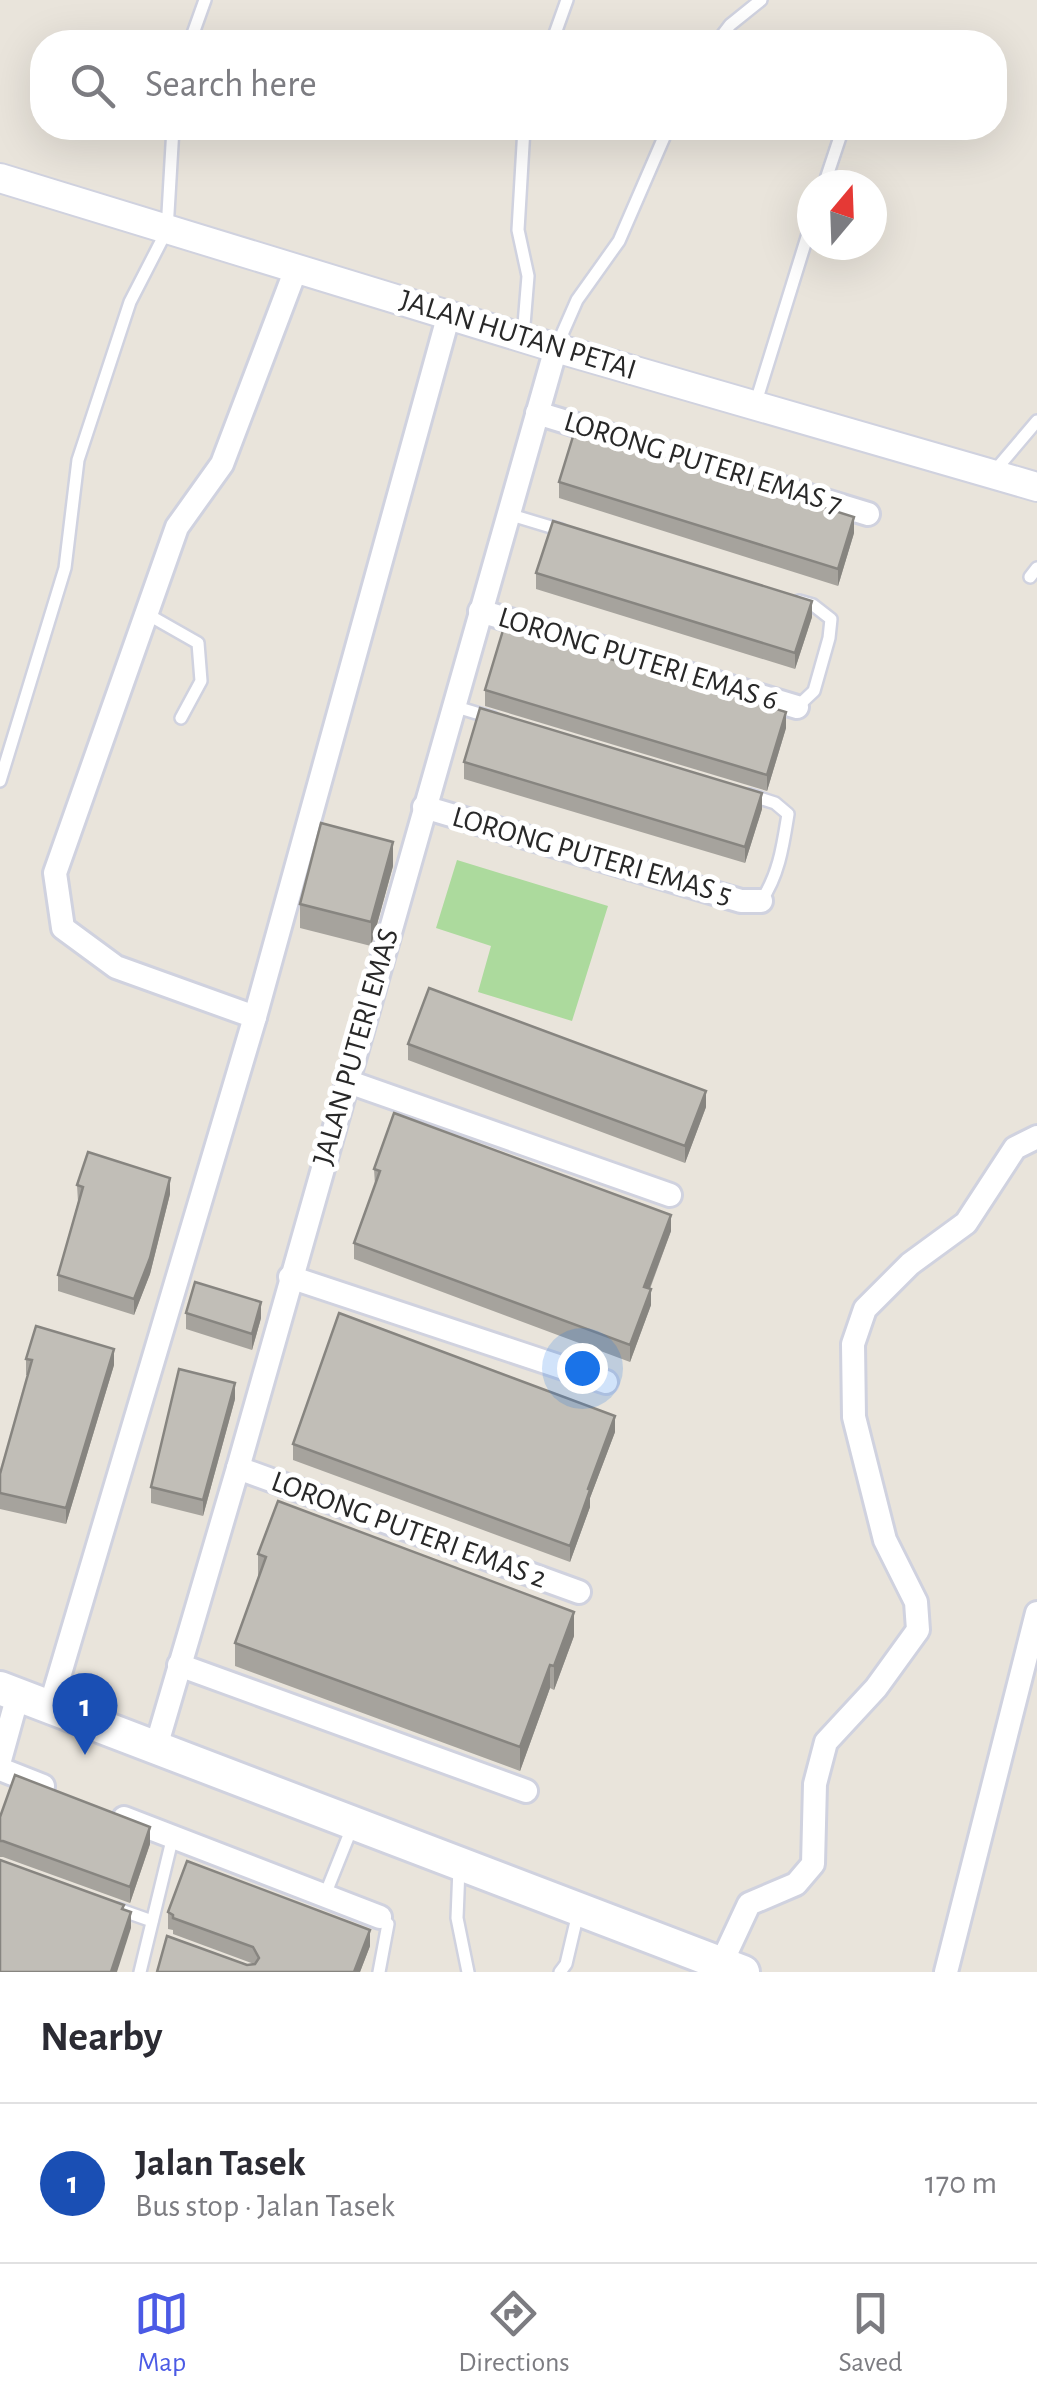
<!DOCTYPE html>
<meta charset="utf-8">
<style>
:root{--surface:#fff;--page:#f2f2f3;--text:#2b2b33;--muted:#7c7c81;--line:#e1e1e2;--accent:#4b5ae5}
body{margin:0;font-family:"Alegreya Sans",sans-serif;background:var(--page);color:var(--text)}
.compass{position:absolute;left:797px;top:170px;width:90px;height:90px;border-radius:50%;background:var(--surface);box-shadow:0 10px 40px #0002;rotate:19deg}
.you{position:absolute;left:582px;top:1368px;width:35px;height:35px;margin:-25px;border:8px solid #fff;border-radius:50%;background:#1a73e8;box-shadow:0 0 0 15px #1a73e833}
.badge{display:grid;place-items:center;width:65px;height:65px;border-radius:50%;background:var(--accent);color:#fff;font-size:32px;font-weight:700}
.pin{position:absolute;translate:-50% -82px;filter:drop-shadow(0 2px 5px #0008)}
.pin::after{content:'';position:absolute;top:52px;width:35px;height:30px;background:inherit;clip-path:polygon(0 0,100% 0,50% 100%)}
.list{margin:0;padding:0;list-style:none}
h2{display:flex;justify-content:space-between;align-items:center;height:130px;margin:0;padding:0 40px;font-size:42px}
h2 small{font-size:32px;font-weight:400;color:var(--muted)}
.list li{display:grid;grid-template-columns:65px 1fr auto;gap:30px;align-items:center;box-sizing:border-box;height:160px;padding:0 40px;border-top:2px solid var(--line)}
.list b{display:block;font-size:38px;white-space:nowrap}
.list p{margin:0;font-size:32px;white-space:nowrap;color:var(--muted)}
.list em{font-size:32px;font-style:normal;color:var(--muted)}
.icon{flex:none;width:55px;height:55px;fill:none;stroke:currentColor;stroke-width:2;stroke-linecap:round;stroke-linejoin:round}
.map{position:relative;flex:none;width:1037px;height:1972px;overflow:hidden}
.search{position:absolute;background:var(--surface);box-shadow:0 10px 40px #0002;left:30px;right:30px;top:30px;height:110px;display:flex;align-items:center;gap:25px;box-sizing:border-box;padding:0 35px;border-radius:40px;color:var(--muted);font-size:38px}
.sheet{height:290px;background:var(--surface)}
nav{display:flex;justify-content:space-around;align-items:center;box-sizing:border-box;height:140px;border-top:2px solid var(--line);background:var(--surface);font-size:28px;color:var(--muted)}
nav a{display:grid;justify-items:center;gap:5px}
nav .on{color:var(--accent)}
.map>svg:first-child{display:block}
.grass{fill:#acda9d}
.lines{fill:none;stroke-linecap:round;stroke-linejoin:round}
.service-casing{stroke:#d0d2df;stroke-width:16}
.minor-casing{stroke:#d0d2df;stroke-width:28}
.tertiary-casing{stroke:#d0d2df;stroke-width:32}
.secondary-casing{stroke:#d0d2df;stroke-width:38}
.service{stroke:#fff;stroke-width:11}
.minor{stroke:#fff;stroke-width:22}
.tertiary{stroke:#fff;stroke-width:28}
.secondary{stroke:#fff;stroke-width:32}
.wall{fill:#a6a39d}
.shaded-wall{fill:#878580}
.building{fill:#c1beb7;stroke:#878580;stroke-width:2.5}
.labels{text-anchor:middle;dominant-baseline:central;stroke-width:10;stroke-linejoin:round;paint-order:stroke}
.street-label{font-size:30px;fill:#282828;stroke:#fff}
</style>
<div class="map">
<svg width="1037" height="1972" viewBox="0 0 1037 1972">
<rect width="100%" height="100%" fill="#e9e4db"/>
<polygon class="grass" points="457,860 608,906 572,1021 478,992 491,946 436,928"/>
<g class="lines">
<defs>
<g id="service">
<polyline points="190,42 205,0"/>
<polyline points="552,42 567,0"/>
<polyline points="717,42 730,25 761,0"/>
<polyline points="824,185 841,134"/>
<polyline points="523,337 528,276 518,230 524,128"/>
<polyline points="556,348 577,300 619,241 668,128"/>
<polyline points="755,405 812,221"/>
<polyline points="992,474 1037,421"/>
<polyline points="508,514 561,530"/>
<polyline points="1030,577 1037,568"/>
<polyline points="147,614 198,643 201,681 181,718"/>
<polyline points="453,706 493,718"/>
<polyline points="797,707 814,691 829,638 831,619 813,605 799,601"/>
<polyline points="0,781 65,568 78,460 130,302 167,230 173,128"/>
<path d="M750,795L775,803L788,814C783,845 779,875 761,901"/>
<polyline points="459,1868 457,1918 468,1972"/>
<polyline points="325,1895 353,1825"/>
<polyline points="118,1909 152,1921"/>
<polyline points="140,1972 173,1836"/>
<polyline points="379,1972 388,1924 380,1917"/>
<polyline points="560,1972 566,1964 578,1913"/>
</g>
<g id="minor">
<polyline points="537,413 868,514"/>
<polyline points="480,611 797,707"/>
<polyline points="424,807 741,901 761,901"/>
<polyline points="255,1017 116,967 63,928 55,873 177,527 222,464 296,269"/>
<polyline points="346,1081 670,1195"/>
<polyline points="290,1277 606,1382"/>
<polyline points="238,1468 579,1592"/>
<polyline points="179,1665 526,1791"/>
<polyline points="50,1707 255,1017 449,314"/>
<polyline points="156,1747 238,1468 556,348"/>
<polyline points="0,1760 18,1695"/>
<polyline points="0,1769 43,1786"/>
<polyline points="124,1818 380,1917"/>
<polyline points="721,1964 749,1904 796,1884 813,1864 815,1784 826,1742 876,1688 918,1630 916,1602 885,1540 854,1417 853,1344 865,1309 910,1264 966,1223 1015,1148 1037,1137"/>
<polyline points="946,1972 1037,1613"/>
</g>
<polyline id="tertiary" points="0,178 556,348 1037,487"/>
<polyline id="secondary" points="0,1688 743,1972"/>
</defs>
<use href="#service" class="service-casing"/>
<use href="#minor" class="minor-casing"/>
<use href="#tertiary" class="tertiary-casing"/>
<use href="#secondary" class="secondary-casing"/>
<use href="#service" class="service"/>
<use href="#minor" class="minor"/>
<use href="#tertiary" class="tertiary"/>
<use href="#secondary" class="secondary"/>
</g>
<g class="wall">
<polygon points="559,482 854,533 838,586 559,498"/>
<polygon points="536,573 812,617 795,669 536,589"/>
<polygon points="485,690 786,728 767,791 485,706"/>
<polygon points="464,762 762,809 745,863 464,779"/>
<polygon points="393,866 371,946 300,928 300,904"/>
<polygon points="408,1044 706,1107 685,1163 408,1060"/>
<polygon points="374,1169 671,1231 650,1289 651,1305 630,1362 354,1259 354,1243 375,1185"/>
<polygon points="77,1185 170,1194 150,1274 134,1315 58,1291 58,1275 78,1202"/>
<polygon points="186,1313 261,1318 252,1350 186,1329"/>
<polygon points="26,1359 114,1365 66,1524 0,1509 0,1474 28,1375 26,1375"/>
<polygon points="235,1399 203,1516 151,1503 151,1487"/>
<polygon points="615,1432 590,1498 590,1507 570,1562 293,1460 293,1444"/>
<polygon points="258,1554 574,1636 554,1690 550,1688 520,1771 235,1666 235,1643 258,1578"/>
<polygon points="0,1817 150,1844 130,1903 3,1857 0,1857"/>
<polygon points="168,1912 370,1946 360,1972 157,1972 254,1964 173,1934 173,1930 168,1929"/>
</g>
<g class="shaded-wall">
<polygon points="854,517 854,533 838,586 838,569"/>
<polygon points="812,601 812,617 795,669 795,653"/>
<polygon points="786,712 786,728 767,791 767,775"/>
<polygon points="762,793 762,809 745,863 745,847"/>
<polygon points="393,842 393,866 371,946 371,922"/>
<polygon points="706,1091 706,1107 685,1163 685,1146"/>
<polygon points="170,1178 170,1194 150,1274 134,1315 134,1299"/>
<polygon points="671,1215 671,1231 644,1303 644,1287"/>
<polygon points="651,1289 651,1305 630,1362 630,1345"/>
<polygon points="261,1302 261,1318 252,1350 252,1334"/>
<polygon points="114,1349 114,1365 66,1524 66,1508"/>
<polygon points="235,1383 235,1399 203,1516 203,1500"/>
<polygon points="615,1416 615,1432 590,1498 590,1507 570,1562 570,1546 588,1489"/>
<polygon points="574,1612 574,1636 554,1690 554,1666"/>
<polygon points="550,1665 550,1688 520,1771 520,1747"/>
<polygon points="150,1827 150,1844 130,1903 130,1887"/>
<polygon points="131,1912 131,1928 117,1972 111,1972"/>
<polygon points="370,1930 370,1946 360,1972 354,1972"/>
</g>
<g class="building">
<polygon points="575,430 854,517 838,569 559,482"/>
<polygon points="553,521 812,601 795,653 536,573"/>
<polygon points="504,627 786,712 767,775 485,690"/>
<polygon points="480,708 762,793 745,847 464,762"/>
<polygon points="321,823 393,842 371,922 300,904"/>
<polygon points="429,988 706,1091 685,1146 408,1044"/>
<polygon points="394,1113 671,1215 644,1287 651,1289 630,1345 354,1243 380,1171 374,1169"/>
<polygon points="88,1152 170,1178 150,1258 134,1299 58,1275 83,1187 77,1185"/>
<polygon points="195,1282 261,1302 252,1334 186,1313"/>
<polygon points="339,1313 615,1416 588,1489 590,1490 570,1546 293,1444"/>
<polygon points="36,1326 114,1349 66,1508 0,1493 0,1474 32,1360 26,1359"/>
<polygon points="179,1369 235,1383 203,1500 151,1487"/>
<polygon points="278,1501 574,1612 554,1666 550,1665 520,1747 235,1643 266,1557 258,1554"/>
<polygon points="15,1775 150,1827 130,1887 3,1841 0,1841 0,1817"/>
<polygon points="0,1860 124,1905 122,1909 131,1912 111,1972 0,1972"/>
<polygon points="187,1861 370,1930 354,1972 157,1972 167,1936 247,1965 255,1964 259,1958 253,1947 173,1918 173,1915 168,1912"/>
</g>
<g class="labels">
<g class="street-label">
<text transform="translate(518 335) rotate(17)">JALAN HUTAN PETAI</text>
<text transform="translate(703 463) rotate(17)">LORONG PUTERI EMAS 7</text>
<text transform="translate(638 659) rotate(17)">LORONG PUTERI EMAS 6</text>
<text transform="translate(592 856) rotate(16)">LORONG PUTERI EMAS 5</text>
<text transform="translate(356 1047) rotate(-74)">JALAN PUTERI EMAS</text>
<text transform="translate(409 1530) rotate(20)">LORONG PUTERI EMAS 2</text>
</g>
</g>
</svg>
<svg class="compass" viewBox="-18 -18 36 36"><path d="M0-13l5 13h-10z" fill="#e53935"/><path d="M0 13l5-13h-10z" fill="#7c7c81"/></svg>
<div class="you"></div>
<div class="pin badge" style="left:85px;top:1755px;background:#1a4fb4">1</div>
<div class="search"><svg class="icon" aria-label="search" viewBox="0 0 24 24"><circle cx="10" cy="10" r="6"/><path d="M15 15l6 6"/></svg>Search here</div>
</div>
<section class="sheet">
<h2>Nearby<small></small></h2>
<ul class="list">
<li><span class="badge" style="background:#1a4fb4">1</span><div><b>Jalan Tasek</b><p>Bus stop · Jalan Tasek</p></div><em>170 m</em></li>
</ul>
</section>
<nav>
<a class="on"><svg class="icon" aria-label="map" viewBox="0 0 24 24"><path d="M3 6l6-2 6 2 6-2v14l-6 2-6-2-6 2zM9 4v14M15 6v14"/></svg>Map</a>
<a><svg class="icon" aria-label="directions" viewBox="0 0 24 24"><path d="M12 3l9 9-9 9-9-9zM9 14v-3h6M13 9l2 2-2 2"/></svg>Directions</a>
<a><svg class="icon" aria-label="saved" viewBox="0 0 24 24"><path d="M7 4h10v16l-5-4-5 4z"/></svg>Saved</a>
</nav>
